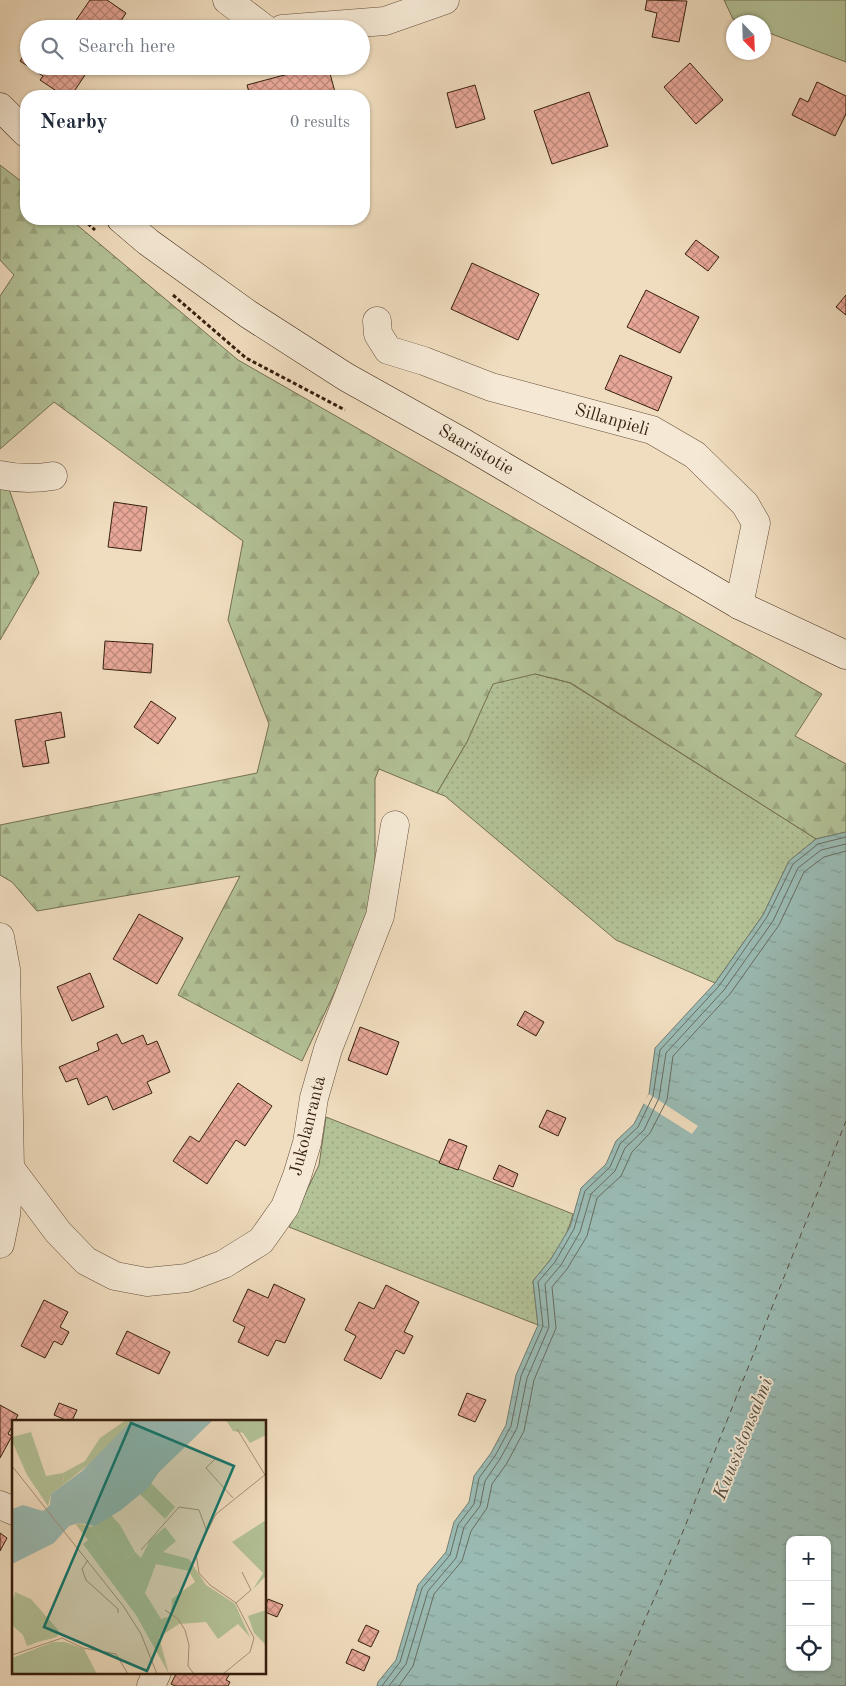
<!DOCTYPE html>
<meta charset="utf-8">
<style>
:root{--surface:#fff;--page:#f6f6f7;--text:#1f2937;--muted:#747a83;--line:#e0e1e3}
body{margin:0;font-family:"Old Standard TT",serif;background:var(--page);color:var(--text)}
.controls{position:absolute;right:15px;bottom:15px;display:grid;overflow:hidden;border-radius:10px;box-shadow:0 1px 4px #0004}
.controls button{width:45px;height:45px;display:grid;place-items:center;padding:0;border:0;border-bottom:1px solid var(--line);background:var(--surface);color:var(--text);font:25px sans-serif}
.compass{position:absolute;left:726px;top:15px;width:45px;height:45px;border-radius:50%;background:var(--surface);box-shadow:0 1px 4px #0004;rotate:157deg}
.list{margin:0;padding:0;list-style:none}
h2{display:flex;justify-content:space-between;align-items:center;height:65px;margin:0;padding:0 20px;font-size:21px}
h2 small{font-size:16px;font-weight:400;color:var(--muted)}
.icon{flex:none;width:28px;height:28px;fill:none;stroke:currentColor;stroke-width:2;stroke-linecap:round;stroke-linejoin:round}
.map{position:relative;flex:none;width:846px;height:1686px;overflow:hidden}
.search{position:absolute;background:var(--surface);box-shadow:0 1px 4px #0004;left:20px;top:20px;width:350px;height:55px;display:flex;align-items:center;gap:12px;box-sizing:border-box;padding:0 18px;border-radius:28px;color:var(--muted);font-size:19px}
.panel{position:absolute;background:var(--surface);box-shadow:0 1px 4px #0004;left:20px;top:90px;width:350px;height:135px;border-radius:20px}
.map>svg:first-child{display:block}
.grass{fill:#b3c297;stroke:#747052}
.forest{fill:url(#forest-firs);stroke:#747052}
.park{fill:url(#park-dots);stroke:#747052}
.water{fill:url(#water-ripples);stroke:#727d72;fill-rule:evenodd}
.pier{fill:#f0ddbf}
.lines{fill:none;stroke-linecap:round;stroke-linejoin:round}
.shore{stroke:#686d61;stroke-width:1}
.ferry{stroke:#544e40;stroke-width:1;stroke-dasharray:6 5;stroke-linecap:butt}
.building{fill:url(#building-cross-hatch);stroke:#361f0e}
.street-casing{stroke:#644e3a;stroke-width:29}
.secondary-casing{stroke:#361f0e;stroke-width:29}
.path{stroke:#361f0e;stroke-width:3;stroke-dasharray:4 2.5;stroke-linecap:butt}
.street{stroke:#f5e9d5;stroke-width:28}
.secondary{stroke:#f5e9d5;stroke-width:28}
.labels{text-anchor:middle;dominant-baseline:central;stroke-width:4;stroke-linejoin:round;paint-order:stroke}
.street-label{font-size:18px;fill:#361f0e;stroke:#f5e9d5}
.water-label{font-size:19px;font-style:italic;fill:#544e40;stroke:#f5e9d5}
.inset-river{fill:none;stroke:#9abbb4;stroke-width:2.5}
.inset-road{fill:none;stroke:#a69178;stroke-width:1}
.view{fill:#0f766e;fill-opacity:0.15;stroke:#0f766e;stroke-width:2.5}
.inset-edge{fill:none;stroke:#361f0e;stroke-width:2.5}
</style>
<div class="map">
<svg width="846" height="1686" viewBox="0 0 846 1686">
<defs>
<pattern id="forest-firs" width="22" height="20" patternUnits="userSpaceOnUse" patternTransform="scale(1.25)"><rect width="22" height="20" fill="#b3c297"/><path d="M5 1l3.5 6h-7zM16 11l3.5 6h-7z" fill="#9ba681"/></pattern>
<pattern id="park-dots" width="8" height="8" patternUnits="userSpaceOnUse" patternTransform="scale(1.25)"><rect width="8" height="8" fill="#b3c297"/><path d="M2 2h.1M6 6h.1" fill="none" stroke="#9ba681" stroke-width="1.8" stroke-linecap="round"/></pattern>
<pattern id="water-ripples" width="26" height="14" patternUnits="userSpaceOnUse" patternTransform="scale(1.25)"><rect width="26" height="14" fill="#9abbb4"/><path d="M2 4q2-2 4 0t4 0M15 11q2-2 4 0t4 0" fill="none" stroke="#85a09a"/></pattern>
<pattern id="building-cross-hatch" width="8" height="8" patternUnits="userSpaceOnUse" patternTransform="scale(1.25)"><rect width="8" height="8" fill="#e8a899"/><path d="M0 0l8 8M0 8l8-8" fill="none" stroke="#bd887b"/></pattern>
</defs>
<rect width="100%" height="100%" fill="#f0ddbf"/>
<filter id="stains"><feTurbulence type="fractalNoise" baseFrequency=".004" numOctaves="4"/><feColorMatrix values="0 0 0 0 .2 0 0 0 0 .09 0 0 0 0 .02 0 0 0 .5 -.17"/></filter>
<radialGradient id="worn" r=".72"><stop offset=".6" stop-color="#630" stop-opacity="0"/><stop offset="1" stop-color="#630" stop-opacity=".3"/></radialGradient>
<polygon class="grass" points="724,0 846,0 846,62 764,31 764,22 742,22 733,19"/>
<g class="forest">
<polygon points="0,165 26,185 26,219 70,219 238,360 822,694 795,736 846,764 846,832 816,839 571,683 535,674 467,742 437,793 379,769 375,779 375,881 366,926 302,1061 178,995 240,876 37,911 12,882 0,875 0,825 257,773 269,724 228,620 243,541 54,402 0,449 0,296 14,275 0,260"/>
<polygon points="0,464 39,573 0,640"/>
</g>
<g class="park">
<polygon points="535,674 570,683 816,839 789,861 763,915 715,983 616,940 445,796 437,793 467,742 493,684"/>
<path d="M326,1117L573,1214C567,1240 550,1261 533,1281L538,1325L289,1227L319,1165Z"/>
</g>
<path class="water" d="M846,832V1686H377L378,1682L396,1660L418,1585L446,1552L454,1522L469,1502L474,1476L491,1453L506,1425L516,1375L538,1325L533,1281L551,1259L570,1227L581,1188L606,1164L616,1141L634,1124L649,1094L655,1048L715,983L763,915L789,861L816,839ZM790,1540H827V1667H790Z"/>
<polygon class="pier" points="649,1094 698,1126 692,1134 643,1103"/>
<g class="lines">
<g class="shore">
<polyline points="382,1686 400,1662 422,1588 450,1555 458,1525 474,1504 479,1478 495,1456 511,1426 521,1376 543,1326 538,1282 555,1262 574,1229 585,1191 610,1167 620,1144 638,1127 653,1096 660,1050 719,986 767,917 793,864 818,844 846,837"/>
<polyline points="389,1686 406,1664 428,1591 456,1558 464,1527 480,1506 485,1481 500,1459 517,1428 527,1378 549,1327 545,1284 561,1265 580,1232 591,1194 615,1171 625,1148 644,1130 659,1098 666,1053 724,990 773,921 798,868 821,850 846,844"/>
<polyline points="399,1686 413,1666 434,1594 462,1561 471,1531 487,1508 492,1484 507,1463 524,1431 534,1380 556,1328 552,1287 567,1269 587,1236 597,1198 621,1176 632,1152 650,1133 667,1100 673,1056 730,994 779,925 804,872 824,857 846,851"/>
</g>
<polyline class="ferry" points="616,1686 678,1544 846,1121"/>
</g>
<g class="building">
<polygon points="90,0 107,0 126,13 116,29 70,29"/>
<polygon points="647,0 687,1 679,42 652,37 657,13 645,10"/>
<polygon points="29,48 29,66 91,66 71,96 64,96 40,80 43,76 20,61"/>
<polygon points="690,63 723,100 696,124 664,87"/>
<polygon points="318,66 328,66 336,96 250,96 247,85"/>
<polygon points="817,82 846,96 846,114 835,136 792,115 800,98 808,102"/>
<polygon points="475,85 485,119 456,128 447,93"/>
<polygon points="589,92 608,146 552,164 534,111"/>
<polygon points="696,240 719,257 708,271 685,254"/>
<polygon points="472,263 539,294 518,340 451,309"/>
<polygon points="646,290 699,317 680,353 627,327"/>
<polygon points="846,295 846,315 836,307"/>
<polygon points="620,355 672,377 658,411 605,389"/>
<polygon points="114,502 147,507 141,551 108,547"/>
<polygon points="105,641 153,644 151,673 103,669"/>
<polygon points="151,701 176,718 158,744 134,727"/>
<polygon points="61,712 65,737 45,741 49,763 23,767 15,720"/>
<polygon points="139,914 183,938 157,984 113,959"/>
<polygon points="90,973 104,1007 72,1021 57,987"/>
<polygon points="525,1011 544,1022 536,1036 517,1025"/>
<polygon points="360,1027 399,1042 387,1075 348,1060"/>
<polygon points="117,1034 122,1044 143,1035 147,1045 157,1041 170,1072 147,1082 152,1093 113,1110 107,1096 88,1105 77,1078 66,1082 59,1067 99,1050 97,1043"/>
<polygon points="238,1083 272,1106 245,1146 236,1140 207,1184 173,1161 190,1136 199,1142"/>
<polygon points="547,1110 566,1118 558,1136 539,1127"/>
<polygon points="449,1139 467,1146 458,1170 439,1163"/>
<polygon points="499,1165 518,1174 513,1187 493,1179"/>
<polygon points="274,1284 305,1299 285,1343 276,1340 268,1356 238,1342 245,1327 233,1321 248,1289 268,1298"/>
<polygon points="386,1285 419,1302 404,1332 413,1336 404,1354 396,1350 381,1379 344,1360 356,1336 345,1330 359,1302 374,1309"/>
<polygon points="44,1300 68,1312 60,1327 69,1332 62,1345 54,1341 45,1358 21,1346"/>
<polygon points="127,1331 170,1352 159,1374 116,1354"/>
<polygon points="467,1393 486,1400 475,1422 458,1415"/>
<polygon points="59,1403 77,1410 72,1421 68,1421 54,1415"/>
<polygon points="0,1405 18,1415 8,1434 12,1436 0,1458"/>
<polygon points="0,1533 7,1538 0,1551"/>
<polygon points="268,1599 283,1605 277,1617 265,1612 265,1606"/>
<polygon points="366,1625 379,1631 371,1647 358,1641"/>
<polygon points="352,1649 370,1657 364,1671 346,1663"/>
<polygon points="177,1672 231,1672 226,1680 230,1682 228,1686 175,1686 171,1684"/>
</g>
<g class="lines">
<defs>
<g id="street">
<polyline points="227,0 265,29"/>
<polyline points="282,29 385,21 445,0"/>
<polyline points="377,321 378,334 388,350 424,361 491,387 652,430 695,455 745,504 756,523 739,605"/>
<path d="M0,475C18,479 34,479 53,476"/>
<polyline points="0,937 6,969 10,1168 6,1215 0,1244"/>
<polyline points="10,1168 58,1232 86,1261 115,1276 147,1282 187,1278 224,1264 261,1241 285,1207 297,1176 307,1143 314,1098 328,1049 380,916 395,825"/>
<polyline points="0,1505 14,1511"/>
<polyline points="151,1686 157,1672"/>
</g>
<g id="secondary">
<polyline points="0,107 26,133"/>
<polyline points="121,219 148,242 248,314 346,377 464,443 739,605 846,655"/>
</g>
</defs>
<use href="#street" class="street-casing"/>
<use href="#secondary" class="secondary-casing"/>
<g class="path">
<polyline points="83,219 95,230"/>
<polyline points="173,295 246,358 345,410"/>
</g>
<use href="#street" class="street"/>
<use href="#secondary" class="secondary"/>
</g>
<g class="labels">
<g class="street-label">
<text transform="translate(612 420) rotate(16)">Sillanpieli</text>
<text transform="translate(476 450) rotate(30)">Saaristotie</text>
<text transform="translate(308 1126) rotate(-76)">Jukolanranta</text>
</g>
<g class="water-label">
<text transform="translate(744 1439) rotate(-68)">Kuusistonsalmi</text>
</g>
</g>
<g transform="translate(12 1420)">
<rect width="254" height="254" fill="#f0ddbf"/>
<path d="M114,0H120L82,40L52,64L51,53L73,41L88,18ZM3,172L19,179L47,211L45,217L26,222L17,198L2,179Z" fill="#b3c297"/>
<path d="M19,12L34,56L51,53L52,64L39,74L36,86L15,55L0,21V17ZM254,100V156L241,169L251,153L220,122ZM67,103L79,107L101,139L110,143L123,132L129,138L138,120L153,107L164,121L151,132L177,139L194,165L223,184L238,217L226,204L206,219L194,202L167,204L147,217L157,254L124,195L71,124L76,120L64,105ZM144,144L177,151L183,162L160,179L159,196L149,199L133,173ZM0,171L2,179L18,198L26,222L15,226L11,215L0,205ZM41,222H53L72,229L85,254H0V238Z" fill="#b3c297" fill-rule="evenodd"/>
<path d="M214,0H254V15L238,23L231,13L221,11ZM138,62L163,87L153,99L128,74ZM99,95L108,105L123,132L110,143L101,139L79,107ZM254,190V225L242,213L236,196Z" fill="#b3c297"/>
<path d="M120,0H201L147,52L136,68L109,90L83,106L67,103L57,106L42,123L0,144V89L11,85L31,91L38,85L39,74L70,51Z" fill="#9abbb4"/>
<path class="inset-river" d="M47,101L80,82L162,0M0,121L43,102"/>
<path class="inset-road" d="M225,9L253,55M204,38L194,48L221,78M0,46L112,187L129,214L145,254M129,130L167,87L187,90L194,109M76,140L70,149L74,160L106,189V193M224,183L239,170L230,152M153,190L166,199L173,210L177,225L176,246L182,254M0,235L50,218L71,228L104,234L116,254M211,254L238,232L242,218L224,183L198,165L187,153L184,133L204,94L254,54"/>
<path class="view" d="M119,3L222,46L135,251L32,207Z"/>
<rect width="254" height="254" class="inset-edge"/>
</g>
<rect width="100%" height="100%" filter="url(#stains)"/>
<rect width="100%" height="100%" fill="url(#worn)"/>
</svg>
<div class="controls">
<button>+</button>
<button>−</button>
<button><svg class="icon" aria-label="locate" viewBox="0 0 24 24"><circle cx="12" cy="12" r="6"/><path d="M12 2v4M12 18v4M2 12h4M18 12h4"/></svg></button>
</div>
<svg class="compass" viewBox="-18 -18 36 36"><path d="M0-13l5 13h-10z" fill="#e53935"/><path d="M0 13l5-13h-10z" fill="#747a83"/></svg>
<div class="search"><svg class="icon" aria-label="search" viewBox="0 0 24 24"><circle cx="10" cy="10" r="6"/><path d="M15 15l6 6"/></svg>Search here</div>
<section class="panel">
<h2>Nearby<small>0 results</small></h2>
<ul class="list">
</ul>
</section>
</div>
